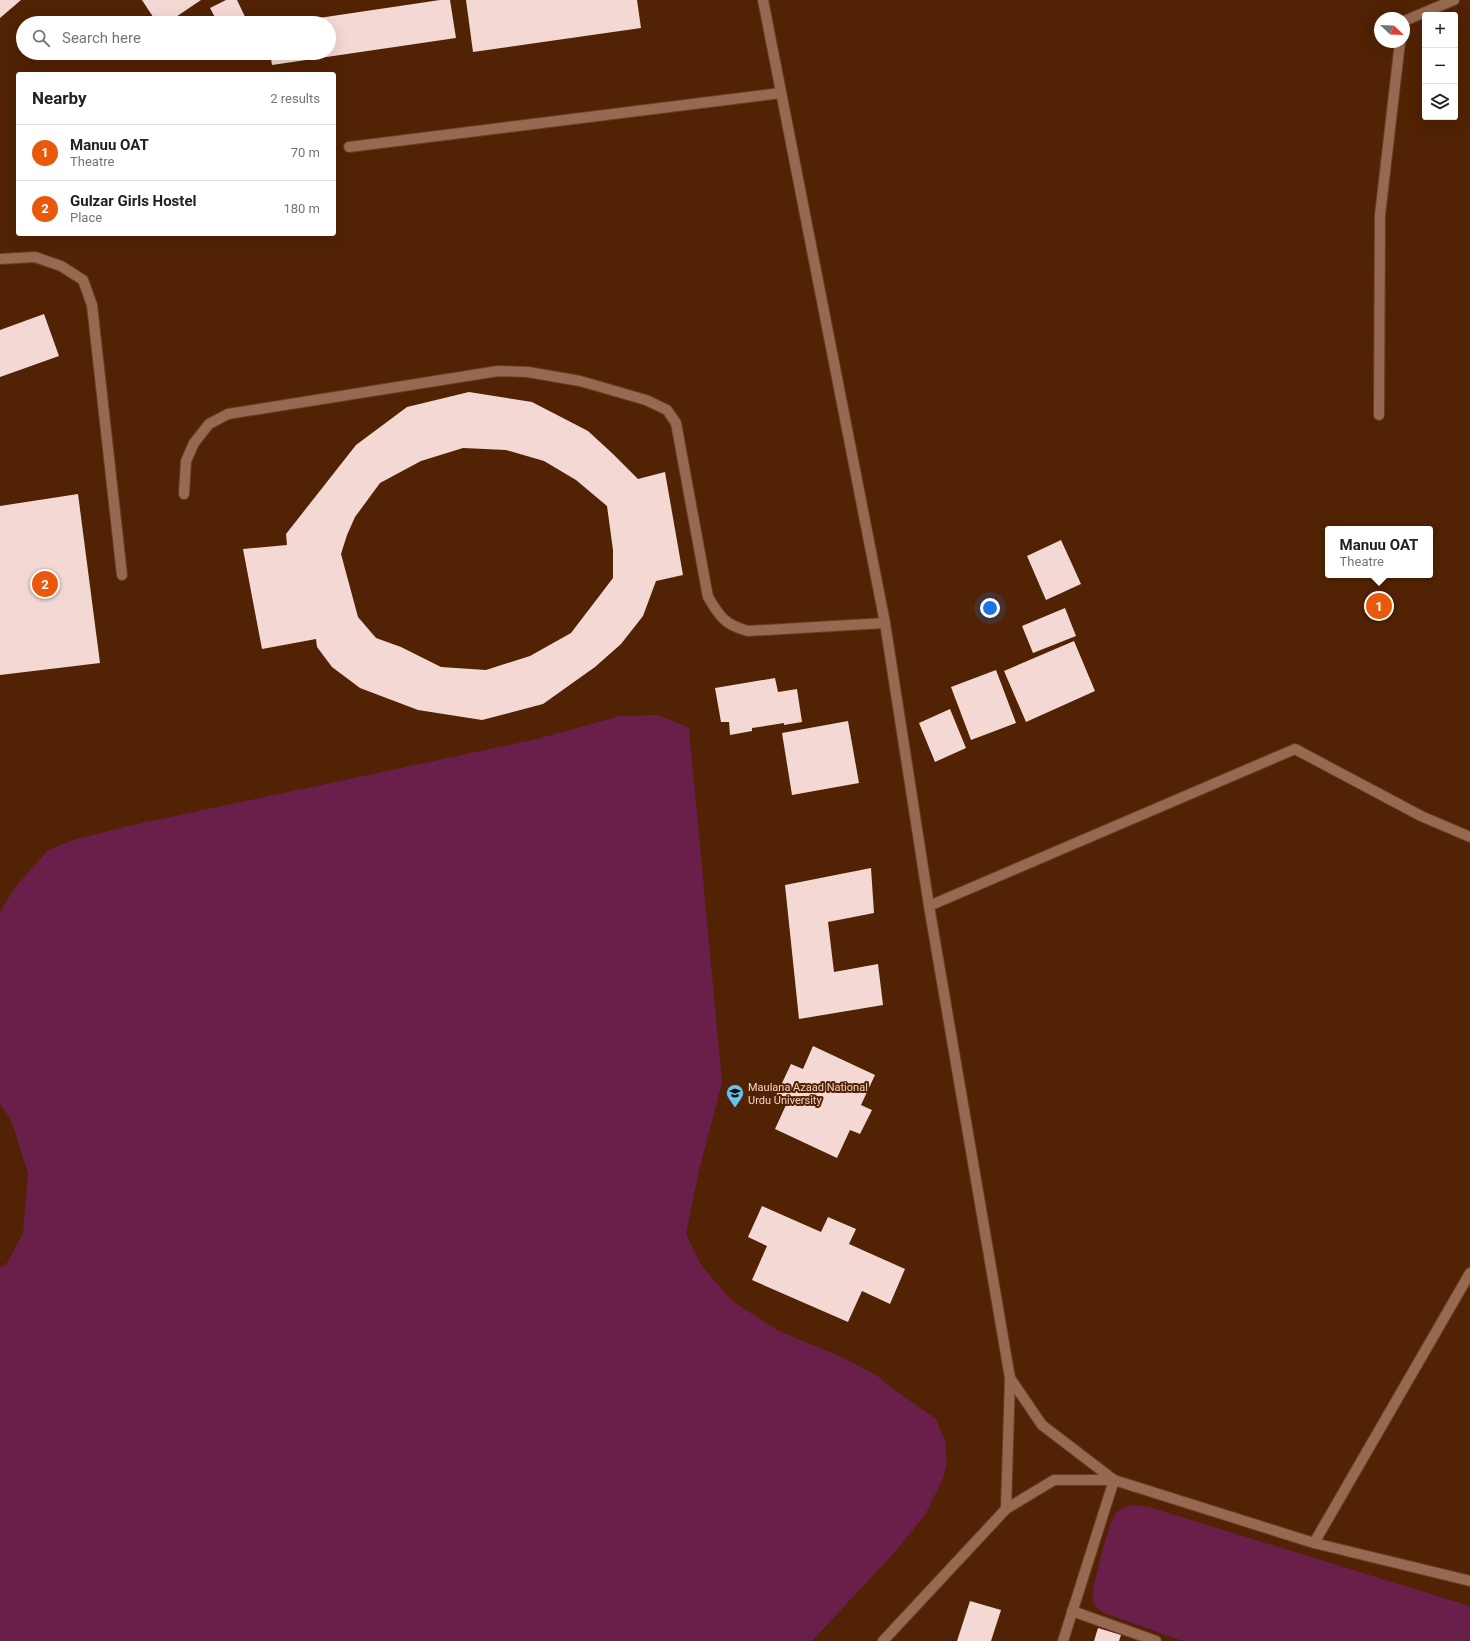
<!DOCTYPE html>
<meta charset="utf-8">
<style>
:root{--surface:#fff;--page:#f6f6f6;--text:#202124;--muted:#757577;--line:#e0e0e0;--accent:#ea580c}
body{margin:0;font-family:Roboto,sans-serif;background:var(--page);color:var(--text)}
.controls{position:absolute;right:12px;top:12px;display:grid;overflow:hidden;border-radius:4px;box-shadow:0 4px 16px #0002}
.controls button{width:36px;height:36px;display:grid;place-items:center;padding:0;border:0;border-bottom:1px solid var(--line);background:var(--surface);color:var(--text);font:20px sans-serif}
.compass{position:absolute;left:1374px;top:12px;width:36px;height:36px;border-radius:50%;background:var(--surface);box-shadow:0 4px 16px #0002;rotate:113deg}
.you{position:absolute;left:990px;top:608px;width:14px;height:14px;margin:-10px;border:3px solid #fff;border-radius:50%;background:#1a73e8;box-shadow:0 0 0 6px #1a73e833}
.badge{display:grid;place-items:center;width:26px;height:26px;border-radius:50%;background:var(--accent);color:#fff;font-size:13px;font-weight:700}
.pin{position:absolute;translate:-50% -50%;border:2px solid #fff;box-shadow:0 1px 4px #0006}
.popup{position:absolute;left:1325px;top:526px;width:108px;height:52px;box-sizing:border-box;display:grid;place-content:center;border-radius:4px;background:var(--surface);filter:drop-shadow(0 1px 3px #0005);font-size:13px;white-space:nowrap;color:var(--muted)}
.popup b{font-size:15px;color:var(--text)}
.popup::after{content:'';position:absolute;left:50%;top:100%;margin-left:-8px;border:8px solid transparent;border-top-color:var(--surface)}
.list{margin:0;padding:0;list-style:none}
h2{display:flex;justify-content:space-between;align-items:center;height:52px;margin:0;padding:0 16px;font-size:17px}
h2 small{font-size:13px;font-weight:400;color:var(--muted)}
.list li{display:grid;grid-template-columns:26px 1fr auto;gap:12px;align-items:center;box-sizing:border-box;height:56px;padding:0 16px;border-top:1px solid var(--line)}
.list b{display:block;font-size:15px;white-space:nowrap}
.list p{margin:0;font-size:13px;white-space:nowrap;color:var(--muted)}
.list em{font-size:13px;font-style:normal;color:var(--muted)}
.icon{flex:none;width:22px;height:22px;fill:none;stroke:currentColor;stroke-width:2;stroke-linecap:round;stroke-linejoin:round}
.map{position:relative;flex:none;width:1470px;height:1641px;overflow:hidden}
.search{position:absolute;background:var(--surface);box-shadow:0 4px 16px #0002;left:16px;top:16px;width:320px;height:44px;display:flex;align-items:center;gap:10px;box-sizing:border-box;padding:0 14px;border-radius:22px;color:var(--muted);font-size:15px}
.panel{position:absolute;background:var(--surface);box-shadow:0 4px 16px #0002;left:16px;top:72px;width:320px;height:164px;border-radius:4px}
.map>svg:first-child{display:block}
.green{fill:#6a1e4a}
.building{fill:#f3d8d4;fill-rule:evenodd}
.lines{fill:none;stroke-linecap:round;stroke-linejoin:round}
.minor-casing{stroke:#6b3e23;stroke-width:12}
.minor{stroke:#966950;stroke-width:10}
.labels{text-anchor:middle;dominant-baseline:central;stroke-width:4;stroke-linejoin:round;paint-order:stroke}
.poi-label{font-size:11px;fill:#f1d2c3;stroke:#512204;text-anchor:start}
</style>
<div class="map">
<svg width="1470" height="1641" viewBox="0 0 1470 1641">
<rect width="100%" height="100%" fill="#512204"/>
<g class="green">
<polygon points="657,715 678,723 689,728 722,1082 699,1171 686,1234 701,1265 732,1301 777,1330 846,1359 879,1377 889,1386 936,1419 945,1441 947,1463 943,1479 925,1515 895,1552 812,1641 0,1641 0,1268 7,1263 23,1233 28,1173 11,1120 0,1104 0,912 3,906 17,885 48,850 73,840 128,826 537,739 620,716"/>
<path d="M1132,1505L1149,1507L1470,1606V1641H1183L1104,1613C1099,1610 1094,1607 1093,1602C1090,1593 1108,1526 1114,1516C1118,1509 1124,1507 1132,1505Z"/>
</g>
<g class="building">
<polygon points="0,0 21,0 0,18"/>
<polygon points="142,0 201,0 167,23 157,23"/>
<polygon points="226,0 237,0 248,23 218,23 210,8"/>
<polygon points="440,0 450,0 456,38 272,65 270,53 329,53 329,23 292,22"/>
<polygon points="466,0 637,0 641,28 473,52"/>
<polygon points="44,314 59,356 0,377 0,330"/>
<path d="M469,392L532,402L588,431L613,454L638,479L665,472L683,575L656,581L643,616L621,644L595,667L543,704L482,720L418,710L360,688L332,667L317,647L316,639L262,649L243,549L287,545L286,534L356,445L407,407ZM463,448L506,450L544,461L576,480L607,506L613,550V578L571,633L530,656L486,670L441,667L401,647L376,638L358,617L341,554L347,535L355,517L380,483L421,461Z"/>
<polygon points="78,494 100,663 0,675 0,506"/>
<polygon points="1061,540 1081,584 1046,600 1027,556"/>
<polygon points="1065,608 1076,636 1033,653 1022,626"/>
<polygon points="1074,641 1095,691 1026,722 1004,671"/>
<polygon points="996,670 1016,723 971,740 951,687"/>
<polygon points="775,678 778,692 797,689 802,722 784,725 784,723 752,728 752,731 730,735 729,722 721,722 715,688"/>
<polygon points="950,709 966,748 935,762 919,723"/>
<polygon points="848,721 859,783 792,795 782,733"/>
<polygon points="871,868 874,913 828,922 834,972 878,964 883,1005 799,1019 785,885"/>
<polygon points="813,1046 875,1075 861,1105 872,1110 860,1134 850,1130 837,1158 775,1129 786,1105 774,1100 791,1064 803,1069"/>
<polygon points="762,1206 821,1232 828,1217 856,1229 849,1244 905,1269 890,1304 862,1291 848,1322 752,1280 767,1246 748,1237"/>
<polygon points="970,1601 1001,1610 991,1641 957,1641"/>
<polygon points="1098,1628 1121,1635 1119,1641 1094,1641"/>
</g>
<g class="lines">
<defs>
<g id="minor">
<polyline points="763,0 885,623 929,906 1010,1378 1042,1425 1114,1480 1314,1543 1470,1581"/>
<polyline points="1404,21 1454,0"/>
<polyline points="349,147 781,93"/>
<polyline points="0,259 35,257 61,266 83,280 92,305 122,575"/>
<polyline points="1379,415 1380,215 1400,42"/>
<path d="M184,494L186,461L194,443L209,424L228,414L498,371L528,372L580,381L646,400L667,410L676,423L708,597C720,617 725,625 748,631L885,623"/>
<polyline points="929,906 1295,749 1421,816 1470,837"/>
<polyline points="1006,1509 1054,1480 1114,1480 1063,1641"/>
<polyline points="1314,1543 1470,1273"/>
<polyline points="1072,1611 1156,1641"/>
<polyline points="883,1641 1006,1509 1010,1378"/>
</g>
</defs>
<use href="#minor" class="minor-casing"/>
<use href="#minor" class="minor"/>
</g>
<defs>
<symbol id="university-pin" viewBox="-11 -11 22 30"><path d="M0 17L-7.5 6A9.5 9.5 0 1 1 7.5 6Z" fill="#65c5ee" stroke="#512204"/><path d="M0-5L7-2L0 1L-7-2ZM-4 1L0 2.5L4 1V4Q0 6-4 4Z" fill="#111"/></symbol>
</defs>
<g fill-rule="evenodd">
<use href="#university-pin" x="725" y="1083" width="20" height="27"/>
</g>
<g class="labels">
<g class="poi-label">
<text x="748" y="1087">Maulana Azaad National<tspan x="748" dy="13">Urdu University</tspan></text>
</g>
</g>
</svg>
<div class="controls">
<button>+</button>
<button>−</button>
<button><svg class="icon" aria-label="layers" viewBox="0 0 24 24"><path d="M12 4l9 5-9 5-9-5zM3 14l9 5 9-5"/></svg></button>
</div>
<svg class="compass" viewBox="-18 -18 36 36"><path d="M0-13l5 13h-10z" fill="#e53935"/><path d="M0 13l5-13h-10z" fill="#757577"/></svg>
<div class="you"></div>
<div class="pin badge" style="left:1379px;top:606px">1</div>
<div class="popup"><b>Manuu OAT</b>Theatre</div>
<div class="pin badge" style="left:45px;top:584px">2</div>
<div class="search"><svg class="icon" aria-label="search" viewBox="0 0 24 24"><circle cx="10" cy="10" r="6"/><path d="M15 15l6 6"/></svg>Search here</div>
<section class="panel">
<h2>Nearby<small>2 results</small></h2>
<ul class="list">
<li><span class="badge">1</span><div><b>Manuu OAT</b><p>Theatre</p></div><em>70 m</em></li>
<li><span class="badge">2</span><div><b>Gulzar Girls Hostel</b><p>Place</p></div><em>180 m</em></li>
</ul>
</section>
</div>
